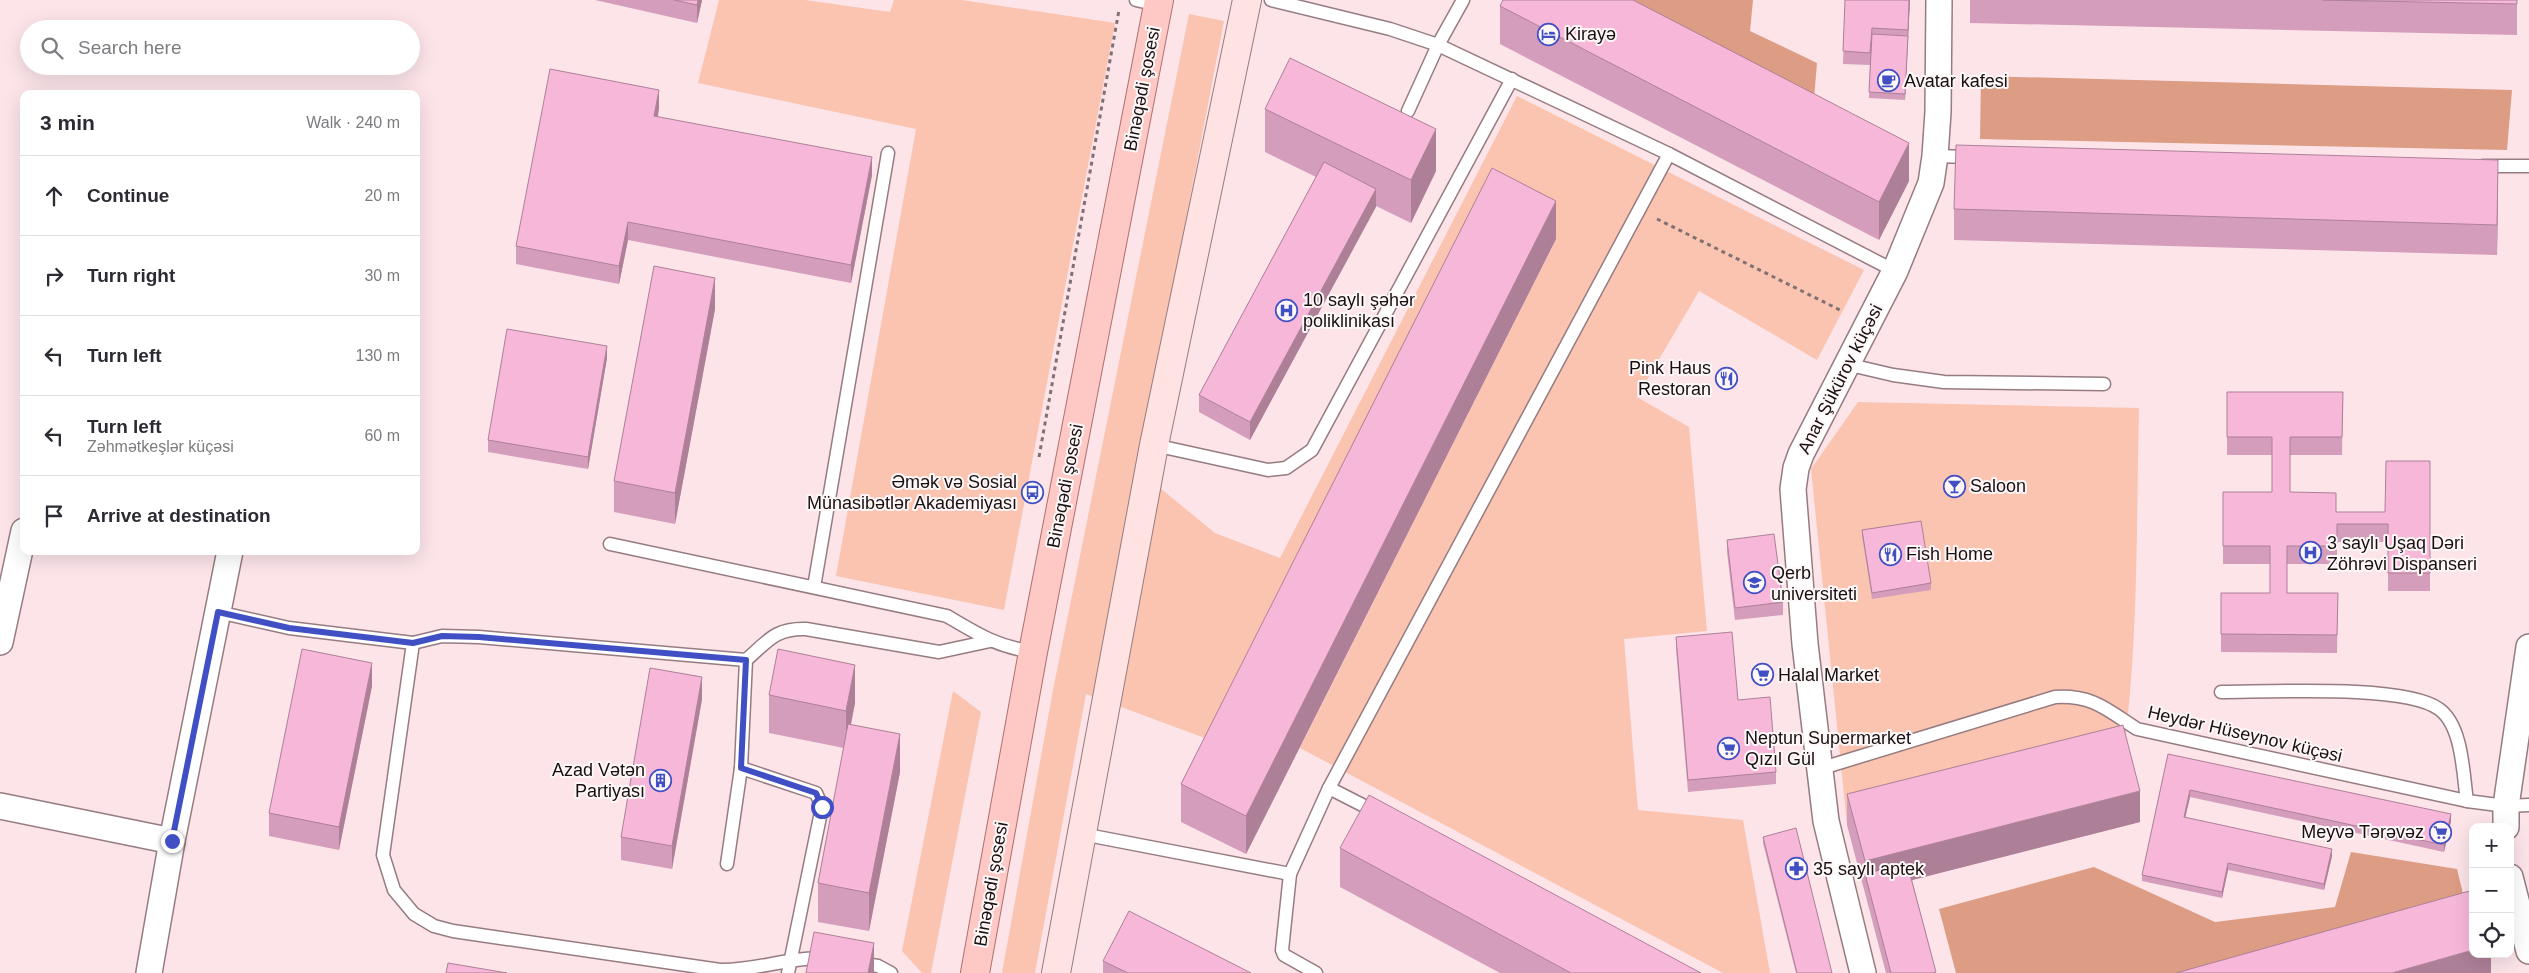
<!DOCTYPE html>
<meta charset="utf-8">
<style>
:root{--surface:#fff;--page:#f7f7f7;--text:#2b2b33;--muted:#7c7c81;--line:#e1e1e2}
body{margin:0;font-family:Arial,sans-serif;background:var(--page);color:var(--text)}
.controls{position:absolute;right:15px;bottom:15px;display:grid;overflow:hidden;border-radius:10px;box-shadow:0 5px 20px #0002}
.controls button{width:45px;height:45px;display:grid;place-items:center;padding:0;border:0;border-bottom:1px solid var(--line);background:var(--surface);color:var(--text);font:25px sans-serif}
.stop{position:absolute;width:15px;height:15px;margin:-11px;border:4px solid #4050c4;border-radius:50%;background:#fff}
.stop.end{background:#4050c4;border-color:#fff;box-shadow:0 1px 5px #0008}
.list{margin:0;padding:0;list-style:none}
h2{display:flex;justify-content:space-between;align-items:center;height:65px;margin:0;padding:0 20px;font-size:21px}
h2 small{font-size:16px;font-weight:400;color:var(--muted)}
.list li{display:grid;grid-template-columns:32px 1fr auto;gap:15px;align-items:center;box-sizing:border-box;height:80px;padding:0 20px;border-top:1px solid var(--line)}
.list b{display:block;font-size:19px;white-space:nowrap}
.list p{margin:0;font-size:16px;white-space:nowrap;color:var(--muted)}
.list em{font-size:16px;font-style:normal;color:var(--muted)}
.icon{flex:none;width:28px;height:28px;fill:none;stroke:currentColor;stroke-width:2;stroke-linecap:round;stroke-linejoin:round}
.map{position:relative;flex:none;width:2529px;height:973px;overflow:hidden}
.search{position:absolute;background:var(--surface);box-shadow:0 5px 20px #0002;left:20px;top:20px;width:400px;height:55px;display:flex;align-items:center;gap:12px;box-sizing:border-box;padding:0 18px;border-radius:28px;color:var(--muted);font-size:19px}
.panel{position:absolute;background:var(--surface);box-shadow:0 5px 20px #0002;left:20px;top:90px;width:400px;height:465px;border-radius:10px}
.map>svg:first-child{display:block}
.green{fill:#fac4b0}
.forest{fill:#dd9c84}
.lines{fill:none;stroke-linecap:round;stroke-linejoin:round}
.lane-casing{stroke:#967c81;stroke-width:15}
.street-casing{stroke:#967c81;stroke-width:28}
.secondary-casing{stroke:#967c81;stroke-width:30}
.primary-casing{stroke:#ae6f6d;stroke-width:30}
.path{stroke:#817174;stroke-width:3;stroke-dasharray:4 4;stroke-linecap:butt}
.lane{stroke:#fff;stroke-width:12}
.street{stroke:#fff;stroke-width:25}
.secondary{stroke:#ffe3e2;stroke-width:28}
.primary{stroke:#fec8c5;stroke-width:28}
.wall{fill:#d49dbb}
.shaded-wall{fill:#ad8098}
.building{fill:#f7b7d9;stroke:#ad8098}
.route{stroke:#4050c4;stroke-width:6}
.labels{text-anchor:middle;dominant-baseline:central;stroke-width:4;stroke-linejoin:round;paint-order:stroke}
.poi-label{font-size:18px;fill:#190f11;stroke:#fdf7f8;text-anchor:start}
.street-label{font-size:18px;fill:#190f11;stroke:#fdf7f8}
</style>
<div class="map">
<svg width="2529" height="973" viewBox="0 0 2529 973">
<rect width="100%" height="100%" fill="#fce4e9"/>
<g class="green">
<polygon points="719,0 805,0 890,12 894,0 962,0 1115,23 1004,610 836,576 916,129 698,83"/>
<polygon points="1189,14 1224,21 1138,470 1215,533 1280,558 1517,96 1864,270 1817,360 1699,291 1637,397 1689,427 1707,631 1624,639 1638,810 1743,820 1770,973 1723,973 1300,748 1556,239 1221,744 1086,694 1035,973 1002,973 1053,690"/>
<path d="M1858,402L2139,408C2136,524 2139,641 2123,756L1847,825L1811,469Z"/>
<polygon points="953,691 981,712 931,973 922,973 902,951"/>
</g>
<g class="forest">
<polygon points="1590,0 1753,0 1750,31 1817,63 1813,110"/>
<polygon points="1981,76 2512,90 2507,150 1980,139"/>
<polygon points="2351,852 2457,869 2465,902 2198,973 1956,973 1939,909 2094,867 2215,922 2335,907"/>
</g>
<g class="lines">
<defs>
<g id="lane">
<polyline points="1136,0 1158,5"/>
<polyline points="1271,0 1390,29 1438,45 1669,154 1895,271"/>
<polyline points="1408,111 1438,45 1463,0"/>
<polyline points="1935,156 1970,157"/>
<polyline points="2483,166 2529,166"/>
<polyline points="1846,364 1893,375 1944,382 2104,384"/>
<polyline points="1154,445 1268,470 1286,468 1312,450 1512,79"/>
<path d="M610,544L947,616C979,635 996,646 1033,652"/>
<polyline points="814,587 888,153"/>
<path d="M218,612L289,628L413,643L442,636L479,637L746,660C768,641 775,628 806,629L939,652L990,641"/>
<path d="M413,643L383,855L394,890L414,914L434,926L453,931L720,970C756,971 790,956 826,959"/>
<path d="M2221,692C2268,692 2405,684 2439,709C2463,726 2463,775 2467,801"/>
<polyline points="741,768 746,660"/>
<path d="M1819,769L2055,697C2093,695 2106,709 2137,729L2467,801L2506,806L2529,805"/>
<polyline points="1329,788 1378,813"/>
<polyline points="1082,834 1290,874"/>
<polyline points="727,864 741,768 816,793 822,807 788,973"/>
<polyline points="858,963 878,966 891,973"/>
<polyline points="1316,973 1284,955 1282,950 1290,874 1329,788 1669,154"/>
</g>
<g id="street">
<polyline points="0,642 24,531"/>
<polyline points="0,806 172,841"/>
<polyline points="2506,827 2506,806 2529,647"/>
<polyline points="2510,877 2529,951"/>
<polyline points="149,973 172,841 230,551"/>
<polyline points="1863,973 1826,821 1805,644 1793,489 1796,468 1801,454 1895,271 1931,183 1935,156 1938,112 1939,0"/>
</g>
<polyline id="secondary" points="1056,973 1154,445 1247,0"/>
<polyline id="primary" points="975,973 1033,652 1159,0"/>
</defs>
<use href="#lane" class="lane-casing"/>
<use href="#street" class="street-casing"/>
<use href="#secondary" class="secondary-casing"/>
<use href="#primary" class="primary-casing"/>
<g class="path">
<polyline points="1657,219 1842,311"/>
<polyline points="1039,457 1119,10"/>
</g>
<use href="#lane" class="lane"/>
<use href="#street" class="street"/>
<use href="#secondary" class="secondary"/>
<use href="#primary" class="primary"/>
</g>
<g class="wall">
<polygon points="595,0 702,0 697,23"/>
<polygon points="1845,0 1910,0 1905,100 1869,98 1870,65 1843,64"/>
<polygon points="1970,0 2517,0 2517,35 1970,23"/>
<polygon points="1500,6 1909,181 1879,240 1500,44"/>
<polygon points="659,108 658,117 872,175 851,283 628,240 619,284 516,264 516,246"/>
<polygon points="1265,109 1436,171 1411,223 1376,206 1250,440 1199,412 1199,395 1316,177 1265,152"/>
<polygon points="2498,191 2497,255 1954,240 1954,209"/>
<polygon points="1556,239 1246,854 1181,822 1181,784"/>
<polygon points="715,309 675,524 614,512 614,481"/>
<polygon points="607,358 588,469 488,452 488,440"/>
<polygon points="2227,392 2343,392 2342,455 2290,455 2290,492 2336,512 2385,512 2430,461 2430,591 2388,591 2388,542 2337,542 2337,564 2287,564 2287,593 2338,593 2337,653 2221,652 2221,593 2270,593 2270,564 2223,564 2223,492 2272,492 2272,455 2227,455"/>
<polygon points="1862,530 1931,583 1931,590 1872,599 1862,536"/>
<polygon points="1727,540 1783,602 1783,615 1735,620 1727,552"/>
<polygon points="1676,637 1738,700 1776,772 1776,784 1688,792 1676,649"/>
<polygon points="372,686 339,850 269,836 269,813"/>
<polygon points="769,695 855,703 851,724 900,772 869,931 818,922 818,883 844,748 769,733"/>
<polygon points="702,699 672,869 621,860 621,837"/>
<polygon points="2168,754 2451,821 2444,852 2190,797 2185,818 2332,856 2324,890 2228,870 2222,898 2142,881 2142,875"/>
<polygon points="1847,794 2140,822 1912,880 1936,973 1886,973 1847,825"/>
<polygon points="1763,837 1832,973 1796,973 1763,843"/>
<polygon points="1340,848 1701,973 1500,973 1340,887"/>
<polygon points="1103,961 1251,973 1103,973"/>
</g>
<g class="shaded-wall">
<polygon points="698,0 702,0 697,23 697,5"/>
<polygon points="1909,0 1910,0 1905,100 1905,94"/>
<polygon points="659,90 659,108 654,134 654,116"/>
<polygon points="1436,129 1436,171 1411,223 1411,180"/>
<polygon points="1909,143 1909,181 1879,240 1879,202"/>
<polygon points="872,157 872,175 851,283 851,265"/>
<polygon points="2498,160 2498,191 2497,255 2497,225"/>
<polygon points="1376,189 1376,207 1250,440 1250,422"/>
<polygon points="1556,201 1556,239 1246,854 1246,816"/>
<polygon points="628,222 628,240 619,284 619,266"/>
<polygon points="715,278 715,309 675,524 675,493"/>
<polygon points="607,346 607,358 588,469 588,457"/>
<polygon points="372,663 372,686 339,850 339,827"/>
<polygon points="855,665 855,703 846,749 846,711"/>
<polygon points="702,677 702,699 672,869 672,846"/>
<polygon points="900,734 900,772 869,931 869,893"/>
<polygon points="2190,790 2190,797 2184,823 2184,817"/>
<polygon points="2140,791 2140,822 1869,891 1865,874 1865,861"/>
<polygon points="2451,814 2451,821 2444,852 2444,845"/>
<polygon points="2332,849 2332,856 2324,890 2324,884"/>
<polygon points="2228,863 2228,870 2222,898 2222,892"/>
<polygon points="874,943 874,973 868,973"/>
<polygon points="2473,950 2473,954 2491,954 2491,973 2392,973"/>
</g>
<g class="building">
<polygon points="674,0 698,0 697,5"/>
<polygon points="1503,0 1633,0 1909,143 1879,202 1500,6"/>
<polygon points="1845,0 1909,0 1908,30 1872,28 1870,53 1843,51"/>
<polygon points="2323,0 2517,0 2517,4"/>
<polygon points="1872,34 1908,36 1905,94 1869,92"/>
<polygon points="1290,58 1436,129 1411,180 1265,109"/>
<polygon points="550,69 659,90 654,116 872,157 851,265 628,222 619,266 516,246"/>
<polygon points="1956,145 2498,160 2497,225 1954,209"/>
<polygon points="1324,162 1376,189 1250,422 1199,395"/>
<polygon points="1492,168 1556,201 1246,816 1181,784"/>
<polygon points="654,266 715,278 675,493 614,481"/>
<polygon points="507,329 607,346 588,457 488,440"/>
<polygon points="2227,392 2343,392 2342,437 2290,437 2290,492 2336,493 2336,512 2385,512 2386,461 2430,461 2430,573 2388,573 2388,524 2337,524 2337,546 2287,546 2287,593 2338,593 2337,635 2221,634 2221,593 2270,593 2270,546 2223,546 2223,492 2272,492 2272,437 2227,437"/>
<polygon points="1921,521 1931,583 1872,593 1862,530"/>
<polygon points="1774,534 1783,602 1735,608 1727,540"/>
<polygon points="1732,632 1738,700 1770,697 1776,772 1688,780 1676,637"/>
<polygon points="302,649 372,663 339,827 269,813"/>
<polygon points="778,649 855,665 846,711 769,695"/>
<polygon points="650,668 702,677 672,846 621,837"/>
<polygon points="848,724 900,734 869,893 818,883"/>
<polygon points="2123,725 2140,791 1865,861 1847,794"/>
<polygon points="2168,754 2451,814 2444,845 2190,790 2184,817 2332,849 2324,884 2228,863 2222,892 2142,875"/>
<polygon points="1369,795 1701,973 1571,973 1340,848"/>
<polygon points="1796,828 1832,973 1797,973 1763,837"/>
<polygon points="1907,863 1936,972 1932,973 1891,973 1865,874"/>
<polygon points="2473,890 2473,950 2392,973 2176,973"/>
<polygon points="1129,911 1251,973 1128,973 1103,961"/>
<polygon points="814,932 874,943 868,973 806,973"/>
<polygon points="448,963 507,973 446,973"/>
</g>
<g class="lines">
<polyline class="route" points="172,841 218,612 289,628 413,643 442,636 479,637 746,660 741,768 816,793 822,807"/>
</g>
<defs>
<symbol id="hotel-ring" viewBox="-11 -11 22 22"><circle r="9.5" fill="#fdf7f8" stroke="#4050c4" stroke-width="1.5"/><path d="M-6-4.5h1.5V1H6V5H4.5V3h-9V5H-6ZM-4 0a1.8 1.8 0 1 1 3.6 0ZM.5 0V-2.5h3Q6-2.5 6 0Z" fill="#4050c4"/></symbol>
<symbol id="cafe-ring" viewBox="-11 -11 22 22"><circle r="9.5" fill="#fdf7f8" stroke="#4050c4" stroke-width="1.5"/><path d="M-5.5-4.5H6V0H3Q3 3.5 0 3.5H-2.5Q-5.5 3.5-5.5 0ZM3-3.2v2h1.7v-2ZM-6 4.5H4V6H-6Z" fill="#4050c4"/></symbol>
<symbol id="hospital-ring" viewBox="-11 -11 22 22"><circle r="9.5" fill="#fdf7f8" stroke="#4050c4" stroke-width="1.5"/><path d="M-5-5h3v3.5h4V-5h3V5h-3V1.5h-4V5h-3Z" fill="#4050c4"/></symbol>
<symbol id="restaurant-ring" viewBox="-11 -11 22 22"><circle r="9.5" fill="#fdf7f8" stroke="#4050c4" stroke-width="1.5"/><path d="M-5-6h1v4h1v-4h1v4h1v-4h1v5L-1.5 .5V6h-2V.5L-5-1ZM5-6V6H3V1.5H1.5Q1.5-4 5-6Z" fill="#4050c4"/></symbol>
<symbol id="bar-ring" viewBox="-11 -11 22 22"><circle r="9.5" fill="#fdf7f8" stroke="#4050c4" stroke-width="1.5"/><path d="M-6-5H6L.8 .8V4.5H3.5V6h-7V4.5H-.8V.8Z" fill="#4050c4"/></symbol>
<symbol id="bus-ring" viewBox="-11 -11 22 22"><circle r="9.5" fill="#fdf7f8" stroke="#4050c4" stroke-width="1.5"/><path d="M-5-6H5V4H4V6H2V4H-2V6H-4V4H-5ZM-3.5-4V0h7V-4ZM-3.5 1.2v1.5H-2V1.2ZM2 1.2v1.5H3.5V1.2Z" fill="#4050c4"/></symbol>
<symbol id="university-ring" viewBox="-11 -11 22 22"><circle r="9.5" fill="#fdf7f8" stroke="#4050c4" stroke-width="1.5"/><path d="M0-5L7-2L0 1L-7-2ZM-4 1L0 2.5L4 1V4Q0 6-4 4Z" fill="#4050c4"/></symbol>
<symbol id="supermarket-ring" viewBox="-11 -11 22 22"><circle r="9.5" fill="#fdf7f8" stroke="#4050c4" stroke-width="1.5"/><path d="M-6-5.5h2.5l.6 2H6L4.5 2H-2.5L-4.4-4H-6ZM-1.5 3.2a1.3 1.3 0 1 0 .1 0ZM3 3.2a1.3 1.3 0 1 0 .1 0Z" fill="#4050c4"/></symbol>
<symbol id="building-ring" viewBox="-11 -11 22 22"><circle r="9.5" fill="#fdf7f8" stroke="#4050c4" stroke-width="1.5"/><path d="M-4-6H4V6H1V3H-1V6H-4ZM-2.5-4.3h1.7v1.8h-1.7ZM.8-4.3h1.7v1.8H.8ZM-2.5-1h1.7V.8h-1.7ZM.8-1h1.7V.8H.8Z" fill="#4050c4"/></symbol>
<symbol id="pharmacy-ring" viewBox="-11 -11 22 22"><circle r="9.5" fill="#fdf7f8" stroke="#4050c4" stroke-width="1.5"/><path d="M-2-6h4v4h4v4h-4v4h-4v-4h-4v-4h4Z" fill="#4050c4"/></symbol>
</defs>
<g fill-rule="evenodd">
<use href="#hotel-ring" x="1536" y="22" width="25" height="25"/>
<use href="#cafe-ring" x="1876" y="68" width="25" height="25"/>
<use href="#hospital-ring" x="1274" y="298" width="25" height="25"/>
<use href="#restaurant-ring" x="1714" y="366" width="25" height="25"/>
<use href="#bar-ring" x="1942" y="474" width="25" height="25"/>
<use href="#bus-ring" x="1020" y="480" width="25" height="25"/>
<use href="#hospital-ring" x="2298" y="540" width="25" height="25"/>
<use href="#restaurant-ring" x="1878" y="542" width="25" height="25"/>
<use href="#university-ring" x="1742" y="570" width="25" height="25"/>
<use href="#supermarket-ring" x="1750" y="662" width="25" height="25"/>
<use href="#supermarket-ring" x="1716" y="736" width="25" height="25"/>
<use href="#building-ring" x="648" y="768" width="25" height="25"/>
<use href="#supermarket-ring" x="2428" y="820" width="25" height="25"/>
<use href="#pharmacy-ring" x="1784" y="856" width="25" height="25"/>
</g>
<g class="labels">
<g class="poi-label">
<text x="1565" y="34">Kirayə</text>
<text x="1904" y="81">Avatar kafesi</text>
<text x="1303" y="300">10 saylı şəhər<tspan x="1303" dy="21">poliklinikası</tspan></text>
<text x="1711" y="368" text-anchor="end">Pink Haus<tspan x="1711" dy="21">Restoran</tspan></text>
<text x="1017" y="482" text-anchor="end">Əmək və Sosial<tspan x="1017" dy="21">Münasibətlər Akademiyası</tspan></text>
<text x="1970" y="486">Saloon</text>
<text x="2327" y="543">3 saylı Uşaq Dəri<tspan x="2327" dy="21">Zöhrəvi Dispanseri</tspan></text>
<text x="1906" y="554">Fish Home</text>
<text x="1771" y="573">Qerb<tspan x="1771" dy="21">universiteti</tspan></text>
<text x="1778" y="675">Halal Market</text>
<text x="1745" y="738">Neptun Supermarket<tspan x="1745" dy="21">Qızıl Gül</tspan></text>
<text x="645" y="770" text-anchor="end">Azad Vətən<tspan x="645" dy="21">Partiyası</tspan></text>
<text x="2424" y="832" text-anchor="end">Meyvə Tərəvəz</text>
<text x="1813" y="869">35 saylı aptek</text>
</g>
<g class="street-label">
<text transform="translate(1142 89) rotate(-79)">Binəqədi şosesi</text>
<text transform="translate(1840 379) rotate(-63)">Anar Şükürov küçəsi</text>
<text transform="translate(1065 486) rotate(-79)">Binəqədi şosesi</text>
<text transform="translate(2245 734) rotate(13)">Heydər Hüseynov küçəsi</text>
<text transform="translate(991 884) rotate(-80)">Binəqədi şosesi</text>
</g>
</g>
</svg>
<div class="controls">
<button>+</button>
<button>−</button>
<button><svg class="icon" aria-label="locate" viewBox="0 0 24 24"><circle cx="12" cy="12" r="6"/><path d="M12 2v4M12 18v4M2 12h4M18 12h4"/></svg></button>
</div>
<div class="stop" style="left:822px;top:807px"></div>
<div class="stop end" style="left:172px;top:841px"></div>
<div class="search"><svg class="icon" aria-label="search" viewBox="0 0 24 24"><circle cx="10" cy="10" r="6"/><path d="M15 15l6 6"/></svg>Search here</div>
<section class="panel">
<h2>3 min<small>Walk · 240 m</small></h2>
<ul class="list">
<li><svg class="icon" aria-label="ahead" viewBox="0 0 24 24"><path d="M12 20V5M6 11l6-6 6 6"/></svg><div><b>Continue</b></div><em>20 m</em></li>
<li><svg class="icon" aria-label="right" viewBox="0 0 24 24"><path d="M7 20v-9h11M14 6l5 5-5 5"/></svg><div><b>Turn right</b></div><em>30 m</em></li>
<li><svg class="icon" aria-label="left" viewBox="0 0 24 24"><path d="M17 20v-9H6M10 6l-5 5 5 5"/></svg><div><b>Turn left</b></div><em>130 m</em></li>
<li><svg class="icon" aria-label="left" viewBox="0 0 24 24"><path d="M17 20v-9H6M10 6l-5 5 5 5"/></svg><div><b>Turn left</b><p>Zəhmətkeşlər küçəsi</p></div><em>60 m</em></li>
<li><svg class="icon" aria-label="arrive" viewBox="0 0 24 24"><path d="M6 21V4h12l-3 4 3 4H6"/></svg><div><b>Arrive at destination</b></div></li>
</ul>
</section>
</div>
